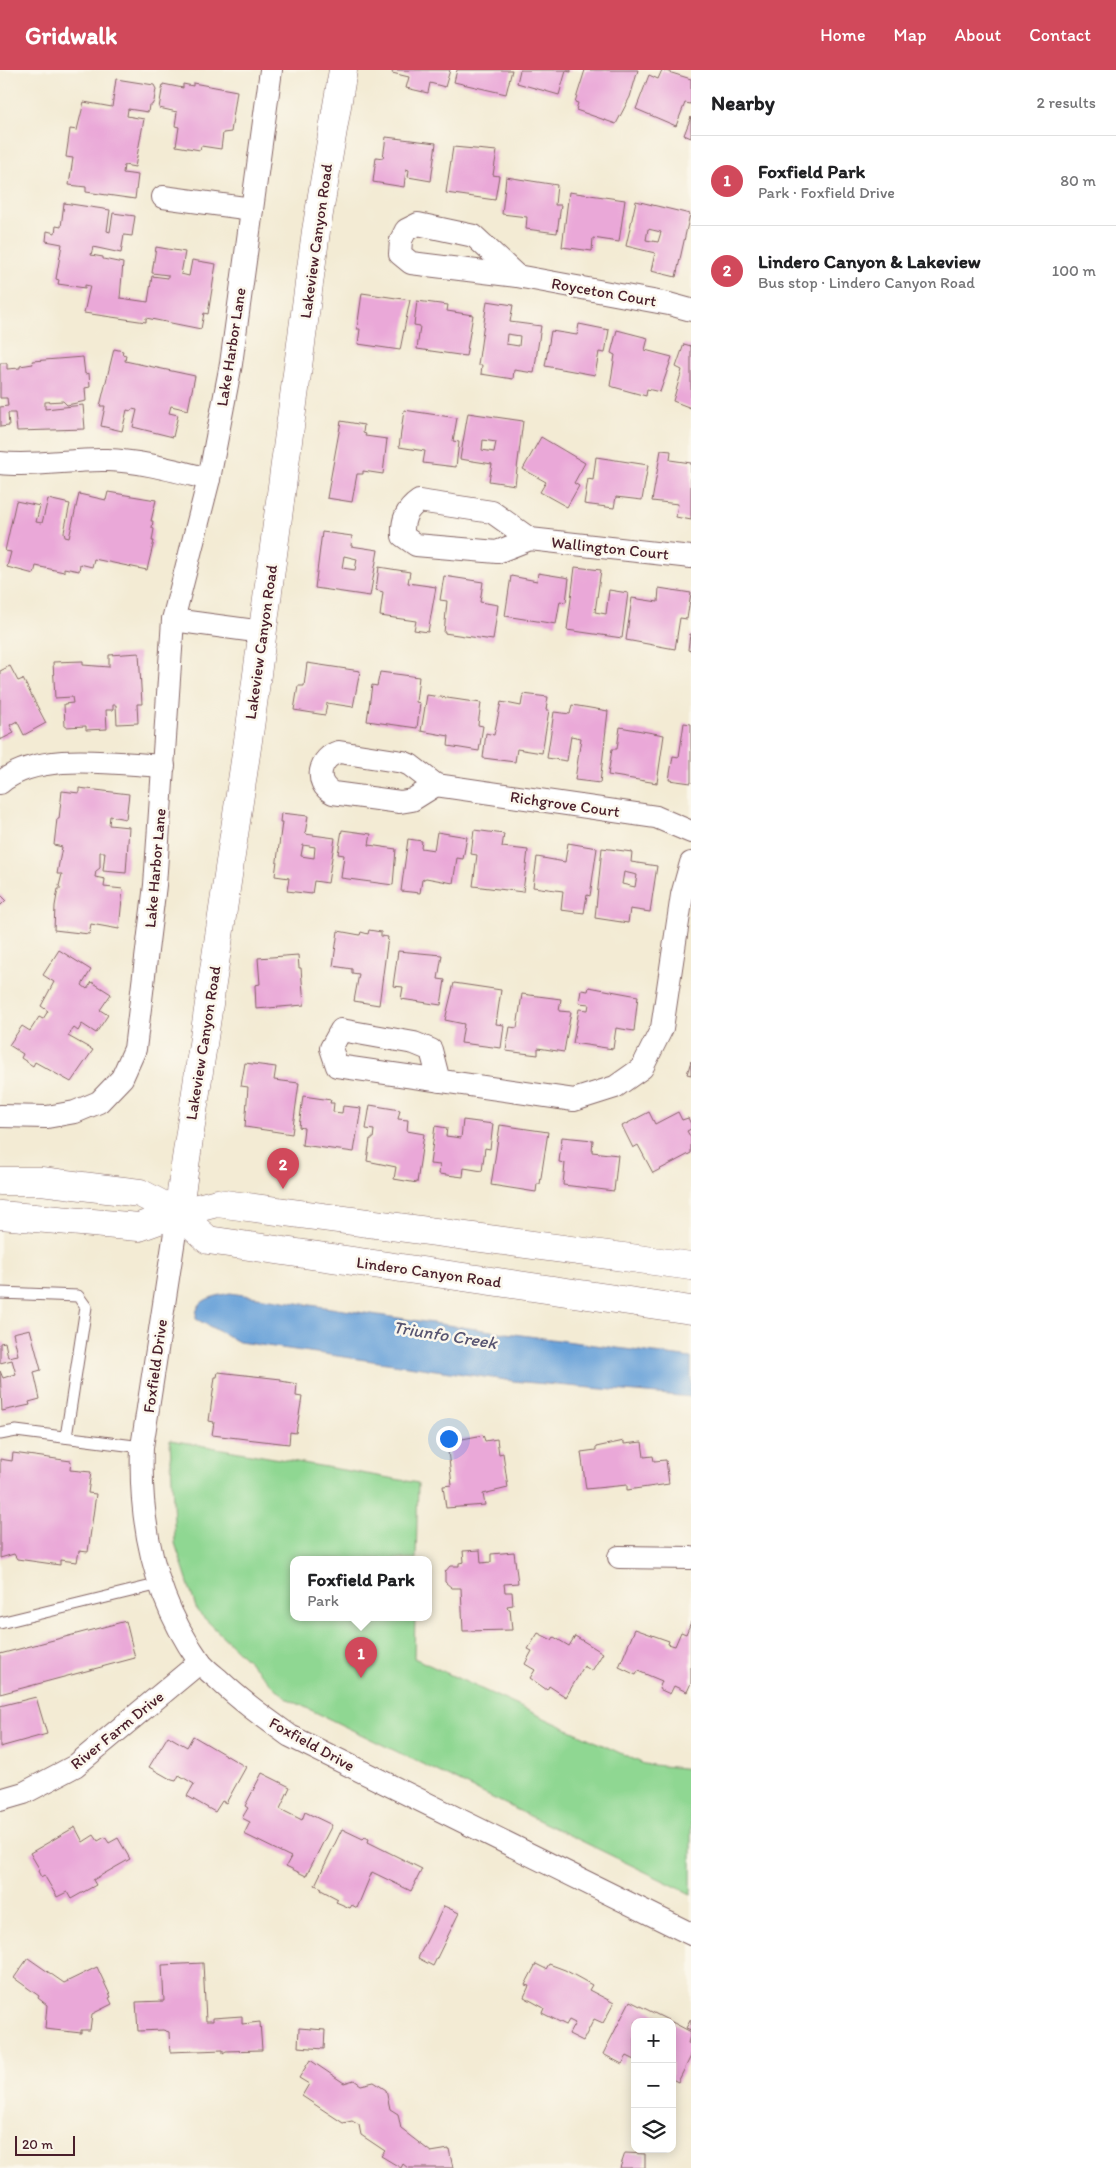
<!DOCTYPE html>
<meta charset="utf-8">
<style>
:root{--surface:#fff;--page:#f6f6f6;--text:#202124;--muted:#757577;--line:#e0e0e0;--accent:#d1495b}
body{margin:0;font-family:Itim,sans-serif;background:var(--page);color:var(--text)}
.controls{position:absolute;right:15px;bottom:15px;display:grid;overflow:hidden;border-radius:10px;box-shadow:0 2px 12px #0003}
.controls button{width:45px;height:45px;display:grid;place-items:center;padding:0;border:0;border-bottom:1px solid var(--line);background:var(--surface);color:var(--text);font:25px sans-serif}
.scale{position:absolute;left:15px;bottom:12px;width:60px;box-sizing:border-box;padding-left:5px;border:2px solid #4a1f2b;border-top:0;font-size:14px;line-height:18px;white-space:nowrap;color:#4a1f2b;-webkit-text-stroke:4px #fbf7ec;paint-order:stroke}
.you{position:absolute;left:448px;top:1368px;width:18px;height:18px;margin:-12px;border:4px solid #fff;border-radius:50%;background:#1a73e8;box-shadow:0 0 0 8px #1a73e833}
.badge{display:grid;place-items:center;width:32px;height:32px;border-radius:50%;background:var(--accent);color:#fff;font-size:16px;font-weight:700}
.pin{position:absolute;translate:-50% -41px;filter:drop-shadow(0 1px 2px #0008)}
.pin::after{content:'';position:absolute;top:26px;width:18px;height:15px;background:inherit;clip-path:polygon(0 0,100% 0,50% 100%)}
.popup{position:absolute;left:290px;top:1486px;width:142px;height:65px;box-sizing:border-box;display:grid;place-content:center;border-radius:10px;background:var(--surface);filter:drop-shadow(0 1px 4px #0005);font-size:16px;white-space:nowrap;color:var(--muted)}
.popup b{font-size:19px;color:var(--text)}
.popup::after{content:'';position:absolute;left:50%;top:100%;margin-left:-10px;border:10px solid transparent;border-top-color:var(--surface)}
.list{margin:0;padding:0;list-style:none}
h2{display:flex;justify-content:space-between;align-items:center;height:65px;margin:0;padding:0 20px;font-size:21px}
h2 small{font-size:16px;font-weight:400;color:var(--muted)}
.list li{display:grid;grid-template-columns:32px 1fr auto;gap:15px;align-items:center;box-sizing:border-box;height:90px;padding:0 20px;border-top:1px solid var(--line)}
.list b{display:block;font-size:19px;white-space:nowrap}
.list p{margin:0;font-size:16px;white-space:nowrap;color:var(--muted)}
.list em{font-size:16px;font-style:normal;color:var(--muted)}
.icon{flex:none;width:28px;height:28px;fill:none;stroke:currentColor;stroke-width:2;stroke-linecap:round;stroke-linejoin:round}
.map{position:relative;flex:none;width:691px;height:2098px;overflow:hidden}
header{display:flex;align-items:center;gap:30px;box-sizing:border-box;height:70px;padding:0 25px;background:var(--accent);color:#fff}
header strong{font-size:24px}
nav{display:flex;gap:28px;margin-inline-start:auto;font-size:18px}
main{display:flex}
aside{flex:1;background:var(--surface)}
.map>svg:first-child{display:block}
.green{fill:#8fd792;stroke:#6c7b5e}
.water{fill:#6ba3d9;stroke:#5a6182}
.building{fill:#eaa8d8;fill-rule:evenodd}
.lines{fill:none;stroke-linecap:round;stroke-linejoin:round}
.service-casing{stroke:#856666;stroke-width:13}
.minor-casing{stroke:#856666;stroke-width:24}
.tertiary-casing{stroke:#856666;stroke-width:29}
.service{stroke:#fff;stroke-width:11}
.minor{stroke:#fff;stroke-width:22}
.tertiary{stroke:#fff;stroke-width:28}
.labels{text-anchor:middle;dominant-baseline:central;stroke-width:5;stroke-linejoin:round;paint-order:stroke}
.street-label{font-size:16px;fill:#4a1f2b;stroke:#fbf7ec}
.water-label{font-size:18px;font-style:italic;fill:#575471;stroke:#fbf7ec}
</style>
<header>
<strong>Gridwalk</strong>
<nav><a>Home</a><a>Map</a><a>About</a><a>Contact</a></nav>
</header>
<main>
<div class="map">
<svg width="691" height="2098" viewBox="0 0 691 2098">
<rect width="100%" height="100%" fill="#fbf7ec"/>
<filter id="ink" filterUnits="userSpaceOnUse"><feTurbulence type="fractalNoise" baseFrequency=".02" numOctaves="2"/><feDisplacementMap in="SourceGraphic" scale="10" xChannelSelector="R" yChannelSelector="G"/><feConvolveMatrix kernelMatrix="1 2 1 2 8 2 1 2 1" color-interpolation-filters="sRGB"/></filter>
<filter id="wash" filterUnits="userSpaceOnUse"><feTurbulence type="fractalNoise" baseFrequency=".0096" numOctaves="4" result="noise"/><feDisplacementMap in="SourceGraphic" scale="20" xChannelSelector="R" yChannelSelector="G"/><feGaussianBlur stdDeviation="1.12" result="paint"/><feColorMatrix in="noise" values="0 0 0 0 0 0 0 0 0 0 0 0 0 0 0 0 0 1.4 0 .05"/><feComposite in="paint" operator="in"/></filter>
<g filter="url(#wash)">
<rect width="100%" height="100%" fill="#f3ebd4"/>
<polygon class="green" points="170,1370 418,1413 416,1489 294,1489 294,1547 415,1547 414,1588 644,1694 691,1699 691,1824 286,1628 197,1541 175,1473"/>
<path class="water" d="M230,1223L425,1252L691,1288V1327L513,1311L239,1272L196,1249C195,1228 213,1227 230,1223Z"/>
<g id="blocks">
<g class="building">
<polygon points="393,0 450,0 445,17 430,13 428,23 406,18 409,7 392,3"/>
<polygon points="457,0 512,0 506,24 454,12"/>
<polygon points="520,0 571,0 571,2 566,1 559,25 517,13"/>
<polygon points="585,0 638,0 630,27 616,54 576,40 578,33 575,32"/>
<polygon points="662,0 691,9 691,34 685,33 676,56 636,39 649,5 658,9"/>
<polygon points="116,9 154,15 156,19 154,31 152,35 149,35 148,42 128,39 127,46 144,49 135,97 124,95 123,103 138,105 135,129 86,122 86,117 69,115 73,88 66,87 70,59 77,60 84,32 112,37"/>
<polygon points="193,13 237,21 231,62 223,63 221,79 201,76 200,80 176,76 179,57 175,56 177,42 159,38 163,14 183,18 183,14 193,16"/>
<polygon points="691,47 691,68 684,65"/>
<polygon points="386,67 436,73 431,111 408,107 409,100 406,99 404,117 373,112 376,87 383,88"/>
<polygon points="453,77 497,81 493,105 499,106 495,130 446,123"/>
<polygon points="506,107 557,115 555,135 561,135 557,163 526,159 527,147 502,144"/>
<polygon points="569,122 625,130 619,172 593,168 592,181 562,177"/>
<path d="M636,131L690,144L676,207L651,201L655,183L626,176ZM648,159L661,162L658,172L646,170Z"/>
<polygon points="64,133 110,140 107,161 110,162 113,143 135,146 132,166 124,165 121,183 93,177 91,185 103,187 103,189 123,193 120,228 148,232 152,206 168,208 168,205 152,203 156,177 185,182 181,204 189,206 192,190 216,194 208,244 204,243 201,259 146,248 146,252 84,243 90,216 85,215 85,218 58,214 59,210 56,209 62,174 46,171 47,161 55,163 56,156 61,157"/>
<polygon points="362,223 410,230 400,280 358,274 360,259 357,259"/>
<polygon points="417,231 448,235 447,241 473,245 466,286 417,279 420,256 414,255"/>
<path d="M487,231L513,235L510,252L541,256L534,303L514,300L513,309L481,304L482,295H478ZM507,264L520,266L519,276L506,274Z"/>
<polygon points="579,254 609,260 605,283 599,282 595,305 545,296 551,261 577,265"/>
<polygon points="617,260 648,268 645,280 672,287 660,322 647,319 646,326 610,316 615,285 611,283"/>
<polygon points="684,274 691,276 691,338 673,331 682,300 676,297"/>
<polygon points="114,279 123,281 122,284 126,285 125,291 195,306 188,340 171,336 169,343 178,345 173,367 133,357 137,340 132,339 131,341 127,340 122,361 101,356 105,336 100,336"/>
<polygon points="83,287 85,304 89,303 90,317 85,318 86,331 67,335 63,331 45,332 45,339 83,335 85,359 17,361 15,343 8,343 9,356 0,357 0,337 8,336 7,328 0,328 0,293 7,293 7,299 20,298 20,296 33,294 32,291"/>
<polygon points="404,340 457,348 453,371 459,372 456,397 423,393 425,381 399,377"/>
<path d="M468,343L523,351L515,415L489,411L492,394L460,389ZM483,370L496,372L494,382L482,380Z"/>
<polygon points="341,351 364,355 363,363 366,364 365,366 387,369 383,404 363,401 363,404 357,404 352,432 327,428"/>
<polygon points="541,367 585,393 574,413 579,416 567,437 540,422 546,412 523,399"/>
<polygon points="661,380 671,381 670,390 691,393 691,450 676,447 678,434 652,431"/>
<polygon points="596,387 648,395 642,430 616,427 614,438 584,434 588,409 593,410"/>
<polygon points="108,422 156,430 151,451 153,451 152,458 154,459 152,471 154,471 147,500 94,489 92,497 80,494 79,501 64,498 64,502 36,496 34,504 7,497 11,482 5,481 16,431 40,436 36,452 42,453 48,429 70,434 64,462 65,467 69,468 79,424 106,430"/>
<path d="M322,462L352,466L351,476L378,480L370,526L315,518ZM344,486L357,489L355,500L342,498Z"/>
<polygon points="379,497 410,502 408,513 436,517 428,562 414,560 416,551 380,546 383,522 376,520"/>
<polygon points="575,497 601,500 595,542 606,544 609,520 628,523 622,568 567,560"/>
<polygon points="538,503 569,508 566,532 560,531 556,554 505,546 511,506 537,511"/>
<polygon points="444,506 483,512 480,532 498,535 493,570 444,563 447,531 440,530"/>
<polygon points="659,518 691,523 687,549 680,548 675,579 626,570 632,528 658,532"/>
<polygon points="690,564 691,564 691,581 688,580"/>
<polygon points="139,583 142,634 137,634 138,653 117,654 116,635 113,635 113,640 106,640 107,659 86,660 86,656 65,657 64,634 73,633 72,627 55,628 53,592 83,591 83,595 109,597 109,585"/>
<polygon points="307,593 360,601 353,637 327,633 325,645 294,640 298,616 304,616"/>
<polygon points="10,596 18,611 23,609 46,653 24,665 17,651 10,655 14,663 0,670 0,601"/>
<polygon points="380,602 419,607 416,632 420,633 417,658 367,651 372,615 377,616"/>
<polygon points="523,624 548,627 546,640 549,640 542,683 517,679 515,692 483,688 486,663 494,665 501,632 521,636"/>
<polygon points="427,625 481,633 478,655 483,656 479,681 448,676 449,666 421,661"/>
<polygon points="572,635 608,641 600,713 575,710 581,668 571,666 567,691 547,688 554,642 570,644"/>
<polygon points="684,653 691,654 691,713 669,710 673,686 679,687"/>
<polygon points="620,657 664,665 657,713 608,705 612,679 617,679"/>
<polygon points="79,718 129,724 126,749 110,746 109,755 129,757 126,803 103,801 105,782 100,782 100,798 96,801 95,807 105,809 104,817 123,819 119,859 91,854 89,864 54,860 55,836 58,819 61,819 59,816 62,804 57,804 62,777 54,775 57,749 59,749 62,721 79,723"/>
<path d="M281,743L308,746L305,764L335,768L328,813L314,811L312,824L287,821L289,808L275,806L282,752H280ZM303,775L315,777L314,788L301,786Z"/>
<polygon points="342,760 371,764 369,775 396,779 393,815 341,808 344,785 338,784"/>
<polygon points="474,760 504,764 502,777 528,780 523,822 473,816 477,785 471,784"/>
<polygon points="437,762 467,767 463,789 457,788 453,813 426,808 422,810 420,823 401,821 408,769 422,771 421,778 434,780"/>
<polygon points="568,773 597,778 590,826 587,825 584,843 561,840 563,821 533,817 537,787 565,792"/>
<path d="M602,778L632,782L631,792L657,796L650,842L630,839L628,853L595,848ZM624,802L637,805L635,817L622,814Z"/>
<polygon points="0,824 6,830 0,836"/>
<polygon points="369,860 381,862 381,866 388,867 379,935 354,931 359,904 352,903 352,899 333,896 338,861 360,865 361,862 368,864"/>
<polygon points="59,880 91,900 82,915 87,919 92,912 111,924 100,940 108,945 96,963 82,954 78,961 74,958 68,966 93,980 71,1012 35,992 33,996 21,988 23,984 9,975 22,956 30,961 39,947 43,949 48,941 41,936 54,912 43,905"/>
<polygon points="398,881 442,885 438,909 445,910 441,935 401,929 403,917 393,916"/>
<polygon points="298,885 299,898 301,898 304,935 256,939 255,915 260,914 258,888"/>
<polygon points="454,913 501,920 496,954 504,955 501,978 461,973 464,954 445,950"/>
<polygon points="589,917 638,926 634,961 616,958 613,979 573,973 579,939 588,940 589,934 579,933 581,920 588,921"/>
<polygon points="522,924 561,929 559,941 571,942 564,982 538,978 538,985 506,981 510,957 517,958"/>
<polygon points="691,991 691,1005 687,1004"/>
<polygon points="245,993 276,997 274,1010 299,1013 292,1064 245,1057 248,1017 241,1016"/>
<polygon points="303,1026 331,1030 330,1033 334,1033 333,1042 342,1043 343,1036 361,1038 354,1082 302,1075 304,1058 299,1057"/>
<polygon points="370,1035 400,1040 398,1049 408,1050 407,1061 424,1064 417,1113 394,1109 396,1097 367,1091 370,1069 373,1069 374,1060 366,1059"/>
<polygon points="649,1042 655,1054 678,1042 682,1050 688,1048 691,1054 691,1059 687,1061 691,1068 691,1083 653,1103 638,1075 633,1078 622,1056"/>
<polygon points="463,1050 493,1054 490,1079 485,1078 482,1101 464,1098 463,1107 439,1104 440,1095 430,1094 435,1056 447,1058 446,1066 461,1068"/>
<polygon points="500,1055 548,1062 540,1114 537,1114 536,1122 491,1115"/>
<polygon points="562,1067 593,1070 592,1082 618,1085 614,1121 563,1115 565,1093 559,1092"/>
<polygon points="30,1259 41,1300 34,1302 40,1329 29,1332 30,1335 2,1341 0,1301 3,1308 16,1304 12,1290 0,1293 0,1273 5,1272 8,1287 18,1285 13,1263"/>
<polygon points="218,1302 281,1309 281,1311 297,1314 296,1326 302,1327 296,1363 290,1362 289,1374 212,1365 214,1352 209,1351 215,1307 217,1307"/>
<polygon points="483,1365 485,1371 497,1369 499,1384 503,1383 508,1418 483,1424 485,1435 446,1438 443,1416 452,1415 447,1372"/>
<polygon points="624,1371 624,1374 642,1372 644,1387 653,1386 654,1391 666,1390 669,1414 627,1420 627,1415 586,1419 581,1382 596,1380 596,1377"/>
<polygon points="13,1383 71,1391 70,1400 91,1402 88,1423 96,1424 88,1482 79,1481 77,1492 60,1490 60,1495 17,1489 14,1484 0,1488 0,1389 12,1391"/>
<polygon points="480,1480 481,1493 491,1492 491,1484 514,1482 518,1513 504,1514 505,1522 512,1522 513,1535 507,1536 508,1539 510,1539 512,1560 463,1561 461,1518 452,1518 445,1512 445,1502 450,1496 459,1496 459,1493 464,1492 463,1481"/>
<polygon points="126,1551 135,1588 0,1624 0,1584"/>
<polygon points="691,1552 691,1613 687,1622 674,1616 670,1624 659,1619 662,1611 638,1601 636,1605 619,1597 635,1559 669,1571 668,1574 675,1576 681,1562 686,1564"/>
<polygon points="538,1563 552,1570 554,1567 569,1576 575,1566 603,1583 592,1601 584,1596 566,1627 549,1616 547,1620 530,1608 535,1600 525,1594 532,1581 528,1579"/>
<polygon points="36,1627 47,1664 0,1677 0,1636"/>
<polygon points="168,1666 187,1677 193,1666 246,1697 226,1733 222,1731 215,1742 187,1726 194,1714 179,1705 176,1711 172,1710 149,1697"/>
<polygon points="262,1703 290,1717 280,1739 302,1750 305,1742 332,1755 306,1806 286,1796 291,1787 244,1764 250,1752 242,1748 248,1738 245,1736"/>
<polygon points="75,1757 83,1772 94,1765 98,1771 105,1767 109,1773 118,1768 130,1789 93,1810 96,1815 71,1829 67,1822 57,1827 44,1805 41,1807 38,1801 40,1800 30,1783"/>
<polygon points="342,1759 363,1769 365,1767 369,1769 368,1772 422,1799 411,1821 372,1802 357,1838 352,1835 350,1838 336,1832 338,1829 321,1820 322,1818 315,1815"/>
<polygon points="444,1836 459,1843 433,1896 418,1888"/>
<polygon points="28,1888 64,1913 97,1897 111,1927 109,1928 112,1934 92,1944 90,1960 81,1960 81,1963 45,1959 47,1935 38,1928 39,1926 14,1908"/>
<polygon points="203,1893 206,1951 213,1951 213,1948 242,1946 242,1954 260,1952 262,1980 226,1981 223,1983 223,1980 170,1982 169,1962 163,1960 138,1961 136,1932 164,1931 162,1895"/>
<polygon points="536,1894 546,1899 549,1894 565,1900 592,1915 589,1920 614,1933 603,1953 594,1949 583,1971 569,1964 575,1953 569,1950 566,1955 542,1943 544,1938 524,1927 529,1916 525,1915"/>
<polygon points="630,1931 672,1952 635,1952 635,1990 627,1986 622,1994 603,1984"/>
<polygon points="691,1949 691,1960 686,1958"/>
<polygon points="672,1952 691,1962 688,1973 691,1974 691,1986 678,2012 672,2009"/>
<polygon points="299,1958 325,1960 324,1979 298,1977"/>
<polygon points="310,1990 344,2013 354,2010 361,2015 374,2012 386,2020 390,2039 398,2044 401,2059 431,2082 449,2079 453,2098 408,2098 403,2094 401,2098 381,2086 385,2081 361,2065 359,2055 352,2051 343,2053 302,2026 309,2014 299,2008"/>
<polygon points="625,2083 645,2084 645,2098 620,2098"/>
</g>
</g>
</g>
<g filter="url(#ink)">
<use href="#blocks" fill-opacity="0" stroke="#856666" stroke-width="1"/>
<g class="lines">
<defs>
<g id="service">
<polyline points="0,1223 78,1226 86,1237 66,1367"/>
<polyline points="0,1364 16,1361 142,1377"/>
<polyline points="0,1553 160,1514"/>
</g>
<g id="minor">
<polyline points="163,127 252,139"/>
<polyline points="517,206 474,166 418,154 406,160 401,170 400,184 411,193 517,206 669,234 691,240"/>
<path d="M0,393C36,397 71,389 107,390C141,391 176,401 209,409"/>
<path d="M530,469L492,442L419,431C406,440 402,450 403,466L416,475L497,482L530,469L691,487"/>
<polyline points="173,550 263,562"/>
<path d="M0,713C39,680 116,694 164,696"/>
<path d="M436,715L412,730L400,732L333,723C313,713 319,687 339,682L403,692L410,695L436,715L656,747L691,762"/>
<polyline points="439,1011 431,980 414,973 341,960 331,978 337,996 574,1030 615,1017 642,998 662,958 682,825 691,793"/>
<polyline points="0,1046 47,1047 75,1042 99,1032 122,1008 135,979 155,815 173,550 209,409 231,294 271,0"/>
<path d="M178,1143L142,1377C139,1454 154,1527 199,1591C204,1598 212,1604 218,1609C241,1631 265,1648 290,1666L691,1864"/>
<polyline points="619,1487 691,1488"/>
<polyline points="0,1730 24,1723 75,1696 200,1592"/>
</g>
<g id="tertiary">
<polyline points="0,1111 41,1111 140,1123 178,1143 208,1170 691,1240"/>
<polyline points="178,1143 250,657 316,161 343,0"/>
<polyline points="0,1145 139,1157 178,1143 217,1133 691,1196"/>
</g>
</defs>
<use href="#service" class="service-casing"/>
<use href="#minor" class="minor-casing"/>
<use href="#tertiary" class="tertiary-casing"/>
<use href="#service" class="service"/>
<use href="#minor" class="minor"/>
<use href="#tertiary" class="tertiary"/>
</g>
</g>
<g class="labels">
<g class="street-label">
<text transform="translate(316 171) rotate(-82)">Lakeview Canyon Road</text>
<text transform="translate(604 222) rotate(10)">Royceton Court</text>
<text transform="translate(231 277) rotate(-81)">Lake Harbor Lane</text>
<text transform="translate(610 478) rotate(6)">Wallington Court</text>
<text transform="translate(261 572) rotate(-82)">Lakeview Canyon Road</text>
<text transform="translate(565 734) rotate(8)">Richgrove Court</text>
<text transform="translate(155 798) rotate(-85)">Lake Harbor Lane</text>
<text transform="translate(203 973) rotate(-81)">Lakeview Canyon Road</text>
<text transform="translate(429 1202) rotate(8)">Lindero Canyon Road</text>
<text transform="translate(155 1296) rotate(-82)">Foxfield Drive</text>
<text transform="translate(117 1660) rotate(-39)">River Farm Drive</text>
<text transform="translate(312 1674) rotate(29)">Foxfield Drive</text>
</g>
<g class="water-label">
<text transform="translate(445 1265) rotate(9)">Triunfo Creek</text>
</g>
</g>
</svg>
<div class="controls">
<button>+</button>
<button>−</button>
<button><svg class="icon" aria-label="layers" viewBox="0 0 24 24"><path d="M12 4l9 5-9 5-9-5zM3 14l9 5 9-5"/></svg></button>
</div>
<div class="scale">20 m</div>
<div class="you"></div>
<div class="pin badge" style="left:361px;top:1608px">1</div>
<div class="popup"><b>Foxfield Park</b>Park</div>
<div class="pin badge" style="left:283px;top:1119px">2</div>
</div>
<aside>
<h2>Nearby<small>2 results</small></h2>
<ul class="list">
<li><span class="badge">1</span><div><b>Foxfield Park</b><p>Park · Foxfield Drive</p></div><em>80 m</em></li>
<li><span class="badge">2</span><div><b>Lindero Canyon &amp; Lakeview</b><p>Bus stop · Lindero Canyon Road</p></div><em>100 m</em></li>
</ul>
</aside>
</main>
